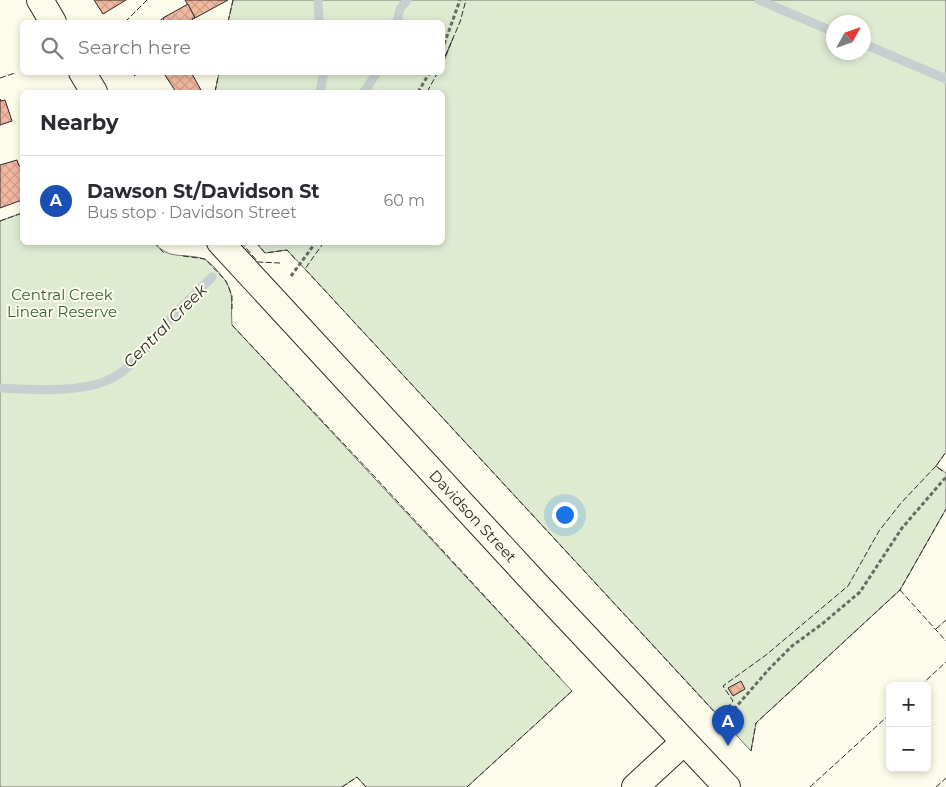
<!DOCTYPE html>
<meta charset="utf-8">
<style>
:root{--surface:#fff;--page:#f7f7f7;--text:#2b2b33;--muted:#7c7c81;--line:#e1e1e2;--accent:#7c3aed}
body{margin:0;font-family:Montserrat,sans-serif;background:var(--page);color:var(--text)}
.controls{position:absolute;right:15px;bottom:15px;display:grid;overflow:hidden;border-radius:8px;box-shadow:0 2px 8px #0003}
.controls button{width:45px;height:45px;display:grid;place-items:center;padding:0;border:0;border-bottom:1px solid var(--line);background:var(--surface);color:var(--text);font:25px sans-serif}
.compass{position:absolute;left:826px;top:15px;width:45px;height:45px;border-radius:50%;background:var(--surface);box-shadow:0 2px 8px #0003;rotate:50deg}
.you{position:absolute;left:564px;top:514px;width:18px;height:18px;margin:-12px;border:4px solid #fff;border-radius:50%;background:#1a73e8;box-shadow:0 0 0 8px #1a73e833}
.badge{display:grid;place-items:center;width:32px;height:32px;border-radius:50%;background:var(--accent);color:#fff;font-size:16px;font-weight:700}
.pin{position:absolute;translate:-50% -41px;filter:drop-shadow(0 1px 2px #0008)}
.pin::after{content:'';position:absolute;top:26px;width:18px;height:15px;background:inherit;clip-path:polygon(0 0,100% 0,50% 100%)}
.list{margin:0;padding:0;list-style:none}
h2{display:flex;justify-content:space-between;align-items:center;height:65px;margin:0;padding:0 20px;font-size:21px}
h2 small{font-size:16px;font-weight:400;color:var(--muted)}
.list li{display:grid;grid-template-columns:32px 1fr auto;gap:15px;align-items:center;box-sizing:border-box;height:90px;padding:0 20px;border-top:1px solid var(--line)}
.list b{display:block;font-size:19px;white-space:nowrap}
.list p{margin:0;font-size:16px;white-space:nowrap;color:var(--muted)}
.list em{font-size:16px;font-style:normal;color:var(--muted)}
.icon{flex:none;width:28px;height:28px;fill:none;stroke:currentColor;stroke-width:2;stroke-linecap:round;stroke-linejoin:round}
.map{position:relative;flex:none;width:946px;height:787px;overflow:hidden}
.search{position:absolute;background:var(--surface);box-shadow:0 2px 8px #0003;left:20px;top:20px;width:425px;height:55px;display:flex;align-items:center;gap:12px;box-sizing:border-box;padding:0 18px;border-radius:8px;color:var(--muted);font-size:19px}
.panel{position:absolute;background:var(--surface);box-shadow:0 2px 8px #0003;left:20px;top:90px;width:425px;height:155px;border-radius:8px}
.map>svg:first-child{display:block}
.green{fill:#deebd1;stroke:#74746e;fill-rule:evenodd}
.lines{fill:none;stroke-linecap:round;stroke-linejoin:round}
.stream{stroke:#c7d0d0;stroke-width:9}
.building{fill:url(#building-cross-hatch);stroke:#2b2b2b}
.minor-casing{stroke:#2b2b2b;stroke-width:28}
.path{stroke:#6a6964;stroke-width:3;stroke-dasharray:4 2.5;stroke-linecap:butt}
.minor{stroke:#fdfbea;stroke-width:26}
.fence{stroke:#2b2b2b;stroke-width:1;stroke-dasharray:6 2.5;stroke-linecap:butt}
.labels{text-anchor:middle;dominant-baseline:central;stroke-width:4;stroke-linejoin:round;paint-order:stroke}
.park-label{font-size:15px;fill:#34623c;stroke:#fdfbea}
.street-label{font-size:15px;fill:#2b2b2b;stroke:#fdfbea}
.water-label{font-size:16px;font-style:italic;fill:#2b2b2b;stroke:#fdfbea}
</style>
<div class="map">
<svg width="946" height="787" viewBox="0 0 946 787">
<defs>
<pattern id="building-cross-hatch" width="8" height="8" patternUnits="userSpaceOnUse" patternTransform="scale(1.25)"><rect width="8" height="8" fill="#f2b8a0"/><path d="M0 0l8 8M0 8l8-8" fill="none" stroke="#d09e8a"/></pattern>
</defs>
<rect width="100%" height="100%" fill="#fdfbea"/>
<g class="green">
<path d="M233,0H946V452L936,466L946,473V509L900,590L756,723L751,751L305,269L287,250L265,253L256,243L442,242V92H215L219,73L442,72L443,64L453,38L443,61L442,22H228ZM834,22H864V52H834Z"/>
<path d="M22,213V242L154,243C169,258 176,254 196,257C205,258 209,262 215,268C237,292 230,295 232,325L572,691L467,787H366L357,777L342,787H0V221Z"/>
</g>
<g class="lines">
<g class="stream">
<polyline points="318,0 319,22"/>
<polyline points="759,0 834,32"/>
<polyline points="397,22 400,9 407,0"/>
<polyline points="864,44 946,79"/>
<polyline points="320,92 324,72"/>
<polyline points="364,92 377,72"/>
<path d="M0,388C31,390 82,393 110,379C133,368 148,345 164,326C179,309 196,293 212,277"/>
</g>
</g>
<g class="building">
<polygon points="94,0 126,0 103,14"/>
<polygon points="185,0 228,0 195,18"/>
<polygon points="188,4 195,18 192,19 194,22 165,22 163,18"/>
<polygon points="163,72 191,72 202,92 176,92"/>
<polygon points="0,99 1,101 5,100 12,121 0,125"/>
<polygon points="17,160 19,166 22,165 22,200 0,208 0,165"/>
<polygon points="741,681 745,689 733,696 728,688"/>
</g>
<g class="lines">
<defs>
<g id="minor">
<polyline points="40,0 53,22"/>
<polyline points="82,72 94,92"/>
<polyline points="220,242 535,583 727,787"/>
<polyline points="635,787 684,742"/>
</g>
</defs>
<use href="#minor" class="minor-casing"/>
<g class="path">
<polyline points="442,50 460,0"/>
<polyline points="418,92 430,72"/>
<polyline points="291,276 316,242"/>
<polyline points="721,724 770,668 792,646 822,624 860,592 902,528 946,477"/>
</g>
<use href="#minor" class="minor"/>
<g class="fence">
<polyline points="125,22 147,0"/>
<polyline points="158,22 166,16"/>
<polyline points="228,22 233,0"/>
<polyline points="442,64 460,22 466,0"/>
<polyline points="134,76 140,72"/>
<polyline points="0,78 15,73"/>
<polyline points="215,92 219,72"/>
<polyline points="427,92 438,72"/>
<polyline points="0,221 22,213"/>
<polyline points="154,242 164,253"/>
<polyline points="241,242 258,262 280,263"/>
<polyline points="256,242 265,253 287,250 295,259"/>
<polyline points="324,242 305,269 719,717 733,701 723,686 766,655 848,586 879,531 901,503 936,466"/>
<polyline points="183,256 205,259 226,281 232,296 232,309"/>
<polyline points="232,325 374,476 562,680"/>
<polyline points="942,471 936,466 946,452"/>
<polyline points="900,590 946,641"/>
<polyline points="936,629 946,620"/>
<polyline points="920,686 946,662"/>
<polyline points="751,751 756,723 900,590 946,509"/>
<polyline points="342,787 357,777 366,787"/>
<polyline points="467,787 572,691"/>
<polyline points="810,787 890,714"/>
<polyline points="936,787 946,778"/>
</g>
</g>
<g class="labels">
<g class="park-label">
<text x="62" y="294">Central Creek<tspan x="62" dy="17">Linear Reserve</tspan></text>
</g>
<g class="street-label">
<text transform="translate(473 516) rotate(47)">Davidson Street</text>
</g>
<g class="water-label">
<text transform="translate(165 326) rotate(-45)">Central Creek</text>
</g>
</g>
</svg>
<div class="controls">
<button>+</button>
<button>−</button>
</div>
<svg class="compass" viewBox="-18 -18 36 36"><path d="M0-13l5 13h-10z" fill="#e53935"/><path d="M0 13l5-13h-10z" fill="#7c7c81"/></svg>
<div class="you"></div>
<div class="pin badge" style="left:728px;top:746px;background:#1a4fb4">A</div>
<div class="search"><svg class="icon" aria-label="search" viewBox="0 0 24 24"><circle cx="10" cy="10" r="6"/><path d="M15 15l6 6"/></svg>Search here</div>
<section class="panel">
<h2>Nearby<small></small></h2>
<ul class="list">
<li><span class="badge" style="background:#1a4fb4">A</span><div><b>Dawson St/Davidson St</b><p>Bus stop · Davidson Street</p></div><em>60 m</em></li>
</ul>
</section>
</div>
